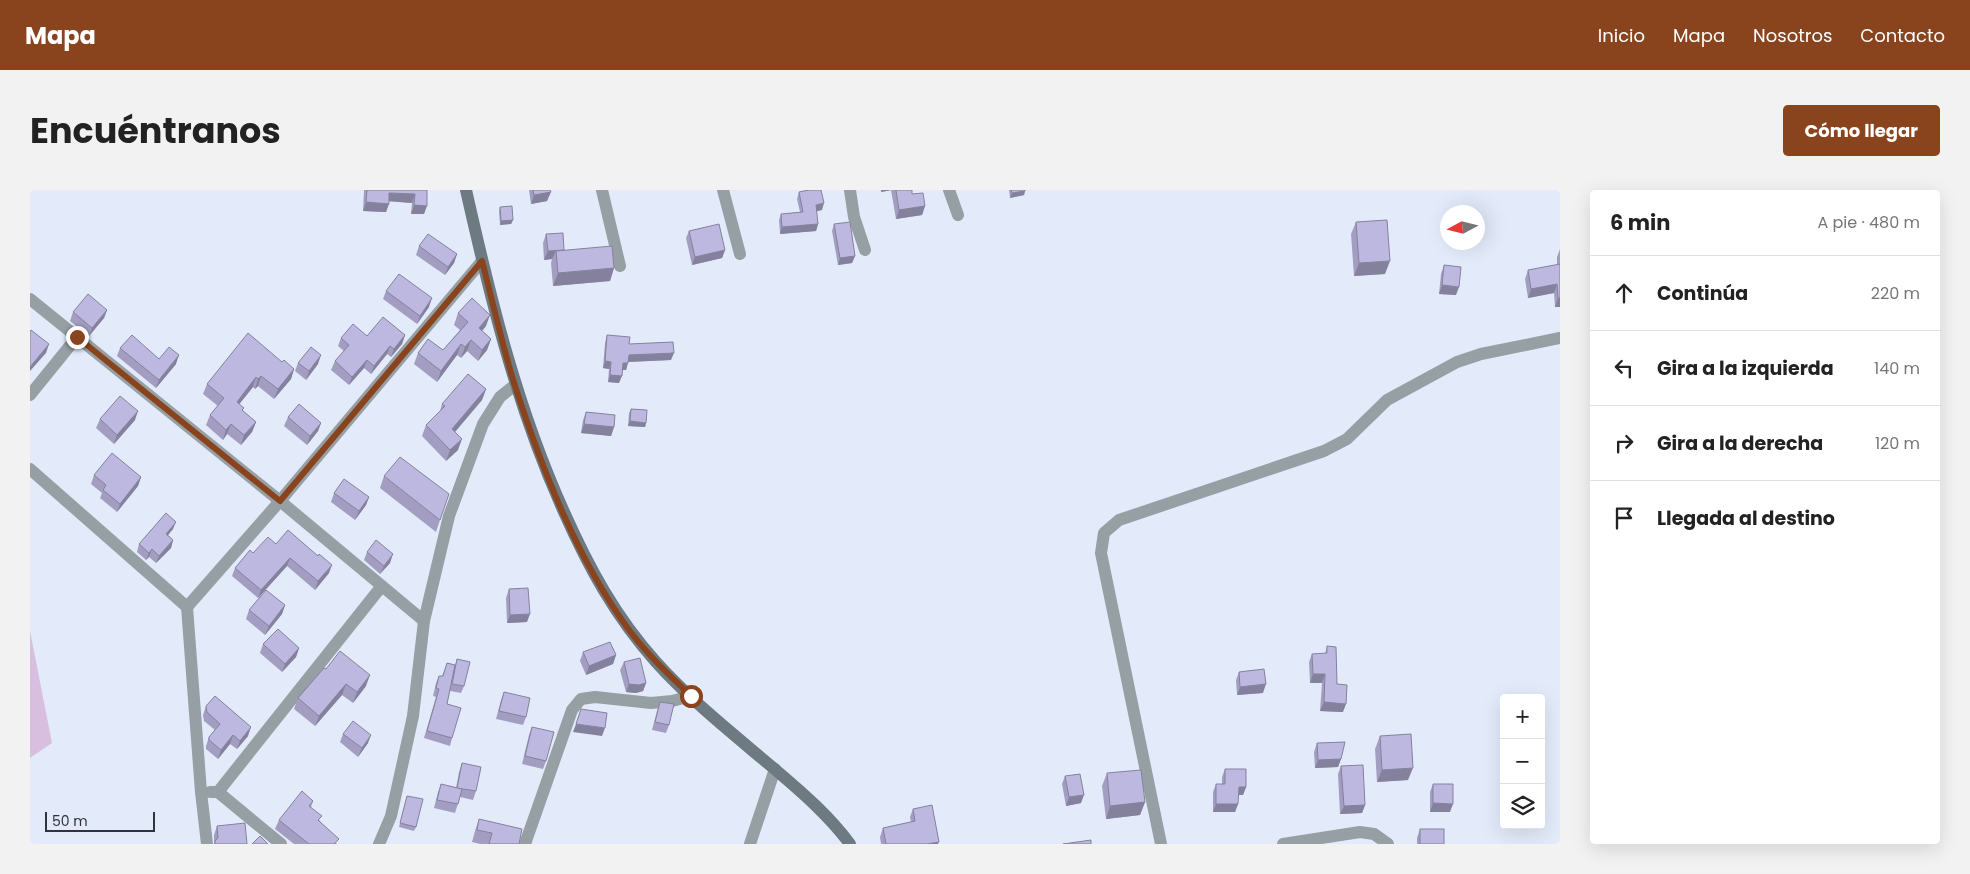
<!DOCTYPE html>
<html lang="es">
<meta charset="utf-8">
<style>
:root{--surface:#fff;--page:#f2f2f2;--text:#222;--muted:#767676;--line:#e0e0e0;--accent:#89431d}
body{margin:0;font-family:Poppins,sans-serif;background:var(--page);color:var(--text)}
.controls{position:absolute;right:15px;bottom:15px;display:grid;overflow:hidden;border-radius:5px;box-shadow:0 5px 20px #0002}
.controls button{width:45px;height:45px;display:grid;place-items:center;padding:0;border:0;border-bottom:1px solid var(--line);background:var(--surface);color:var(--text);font:25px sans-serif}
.compass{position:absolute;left:1410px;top:15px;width:45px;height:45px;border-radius:50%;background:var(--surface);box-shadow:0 5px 20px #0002;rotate:263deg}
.scale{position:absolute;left:15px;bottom:12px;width:110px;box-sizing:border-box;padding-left:5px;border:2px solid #2f333a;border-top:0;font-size:14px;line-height:18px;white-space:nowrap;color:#2f333a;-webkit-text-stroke:4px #e3ebfb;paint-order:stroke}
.stop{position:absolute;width:15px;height:15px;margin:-11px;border:4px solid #89431d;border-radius:50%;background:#fff}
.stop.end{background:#89431d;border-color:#fff;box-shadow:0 1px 5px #0008}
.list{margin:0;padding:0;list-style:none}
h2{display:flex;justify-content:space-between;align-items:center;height:65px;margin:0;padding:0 20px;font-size:21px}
h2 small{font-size:16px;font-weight:400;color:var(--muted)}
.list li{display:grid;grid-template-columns:32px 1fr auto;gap:15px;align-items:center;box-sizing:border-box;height:75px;padding:0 20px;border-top:1px solid var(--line)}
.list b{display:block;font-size:19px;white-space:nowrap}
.list em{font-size:16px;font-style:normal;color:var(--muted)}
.icon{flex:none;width:28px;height:28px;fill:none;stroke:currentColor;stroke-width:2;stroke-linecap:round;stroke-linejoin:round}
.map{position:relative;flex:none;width:1530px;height:654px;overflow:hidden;border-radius:5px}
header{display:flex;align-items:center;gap:30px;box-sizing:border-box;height:70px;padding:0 25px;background:var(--accent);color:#fff}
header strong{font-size:24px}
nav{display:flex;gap:28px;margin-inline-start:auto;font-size:18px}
.intro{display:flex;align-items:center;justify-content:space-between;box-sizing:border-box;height:120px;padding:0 30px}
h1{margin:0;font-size:35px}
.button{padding:12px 22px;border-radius:5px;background:var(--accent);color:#fff;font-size:18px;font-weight:700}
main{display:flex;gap:30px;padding:0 30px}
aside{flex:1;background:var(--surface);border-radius:5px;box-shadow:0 5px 20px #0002}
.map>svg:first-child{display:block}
.green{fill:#d9bfdf}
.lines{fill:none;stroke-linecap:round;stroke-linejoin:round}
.street{stroke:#969fa4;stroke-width:12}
.secondary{stroke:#6d7a82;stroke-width:12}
.wall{fill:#a39ec1}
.shaded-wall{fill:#84819d}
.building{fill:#bdb8e0;stroke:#84819d}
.route{stroke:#89431d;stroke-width:6}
</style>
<header>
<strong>Mapa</strong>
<nav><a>Inicio</a><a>Mapa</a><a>Nosotros</a><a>Contacto</a></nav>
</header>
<div class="intro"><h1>Encuéntranos</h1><a class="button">Cómo llegar</a></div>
<main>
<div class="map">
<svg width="1530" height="654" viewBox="0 0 1530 654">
<rect width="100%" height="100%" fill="#e3ebfb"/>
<polygon class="green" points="0,441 22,553 0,568"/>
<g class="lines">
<g class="street">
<polyline points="572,0 590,76"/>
<polyline points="693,0 710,64"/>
<polyline points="820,0 824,27 835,60"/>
<polyline points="919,0 928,25"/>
<polyline points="0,109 250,311 394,431"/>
<polyline points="0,205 47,147"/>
<polyline points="0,279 157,417 171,602 177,654"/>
<polyline points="157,417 250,311 452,71"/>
<polyline points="180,602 188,602 251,654"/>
<polyline points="188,602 351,397"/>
<polyline points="349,654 361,626 383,526 394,431 419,326 453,234 470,207 485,195"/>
<polyline points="495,654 542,520 551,509 565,507 621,513 642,511 661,506"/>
<polyline points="720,654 745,579"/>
<polyline points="1131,654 1071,363 1074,343 1089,330 1294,261 1317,249 1357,210 1427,172 1451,164 1530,148"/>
<polyline points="1253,654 1330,642 1344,644 1358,654"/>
</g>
<path class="secondary" d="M436,0C461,111 487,218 534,322C559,378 585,426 626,472C662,512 707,547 748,582C774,604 800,627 820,654"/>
</g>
<g class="wall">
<polygon points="334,0 397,0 394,24 381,24 382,13 359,11 356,22 333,21"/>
<polygon points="499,0 520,0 517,11 501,14"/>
<polygon points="779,0 794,0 791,0 792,20 786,21 788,34 786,41 750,44 749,30 751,24 770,22 767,9 769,2"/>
<polygon points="851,0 882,0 882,4 895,16 892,25 866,29 861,0 851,2"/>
<polygon points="979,0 995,0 994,5 980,8"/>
<polygon points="470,17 483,30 481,34 470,35 469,21"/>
<polygon points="1326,32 1355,84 1324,86 1321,44"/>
<polygon points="804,34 825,66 822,73 808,75 802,41"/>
<polygon points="659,41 695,60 692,68 662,75 656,48"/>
<polygon points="516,44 534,60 584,78 580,91 523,96 521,73 522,69 514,70 513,53"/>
<polygon points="389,56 427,64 424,73 415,85 386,65"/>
<polygon points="1530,59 1530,117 1525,117 1524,103 1498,108 1495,89 1498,80 1527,75 1527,67"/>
<polygon points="1414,75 1426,105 1409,104 1411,84"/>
<polygon points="356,101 399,117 387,134 353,109"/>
<polygon points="77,120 74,128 59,146 40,131 43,122"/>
<polygon points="428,123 456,136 452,141 461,149 457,160 448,171 437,161 431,168 427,165 407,192 384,174 388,163 413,160 430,140 424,135"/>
<polygon points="375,145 372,154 361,167 357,164 341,184 334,178 319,195 301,180 305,171 314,161 308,156 311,148 337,146"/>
<polygon points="577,145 641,170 598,172 596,180 592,180 589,193 578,192 579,179 573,178 575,153"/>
<polygon points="90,158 129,169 146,174 126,198 87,166"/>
<polygon points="252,172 264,179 261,189 244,209 228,196 225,199 223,197 209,214 213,221 226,232 222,242 211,255 197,244 193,250 176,235 180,225 188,216 173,204 177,194"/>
<polygon points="268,173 288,174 276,190 265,181"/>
<polygon points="456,199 452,210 425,242 428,260 416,271 392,246 396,235 410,221 412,214"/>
<polygon points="601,219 616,233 615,237 598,236 599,223"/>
<polygon points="556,222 584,237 581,246 551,243 553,230"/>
<polygon points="258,227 291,233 288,241 277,255 254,236"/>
<polygon points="70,229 105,230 84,254 66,238"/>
<polygon points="64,285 111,287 108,296 87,322 70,308 72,303 61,294"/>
<polygon points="354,286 410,330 406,342 350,298"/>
<polygon points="304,303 339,307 336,315 325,330 301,312"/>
<polygon points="143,339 138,345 143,350 141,358 126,373 119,367 116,370 107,362 109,354"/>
<polygon points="246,354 299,383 285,400 257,376 228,408 202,386 205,378 223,363"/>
<polygon points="337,362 360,373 350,384 334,370"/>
<polygon points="479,399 497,432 477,433 476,408"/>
<polygon points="255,415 252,424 235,445 216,429 219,420"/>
<polygon points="233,454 269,458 266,467 252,482 230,463"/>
<polygon points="1297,456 1307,494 1313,522 1290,521 1292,493 1280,493 1279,472 1282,464 1295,464"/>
<polygon points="553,462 586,465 583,474 556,485 550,471"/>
<polygon points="427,469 434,496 431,503 420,501 417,514 422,548 420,556 394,548 406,507 403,506 406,493 409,486 412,486 417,473 425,475"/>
<polygon points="594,472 616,493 613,501 606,503 596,502 590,480"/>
<polygon points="296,479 336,496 323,513 312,505 285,536 264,519 268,508"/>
<polygon points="1209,482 1233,503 1207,505 1206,490"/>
<polygon points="474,502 496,527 493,535 466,529 471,510"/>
<polygon points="630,512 639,535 636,543 622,540 627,521"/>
<polygon points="176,516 218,546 207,559 200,554 188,569 176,559 176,556 179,547 185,540 174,531 173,525"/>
<polygon points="502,537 516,571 513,579 492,574 499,545"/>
<polygon points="313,544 338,553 328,567 310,552"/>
<polygon points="1350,546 1378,590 1347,592 1345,559"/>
<polygon points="1287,553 1311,569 1308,577 1285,578 1284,562"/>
<polygon points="432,573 446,601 443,610 430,607 425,623 404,618 408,602 411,594 426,598 429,582"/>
<polygon points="1311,576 1335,615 1332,623 1310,624 1308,584"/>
<polygon points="1195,579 1216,597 1213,605 1208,605 1208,614 1205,622 1183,622 1183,602 1186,594 1192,594 1192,587"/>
<polygon points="1077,583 1115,612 1110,625 1076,629 1072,596"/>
<polygon points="1035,586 1051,613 1036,616 1032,594"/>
<polygon points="1403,594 1420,622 1400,622 1400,602"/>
<polygon points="377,606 386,637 384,641 369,637"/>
<polygon points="283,611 281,617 290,631 307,654 264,654 245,639 249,630"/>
<polygon points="883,619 908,654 851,654 850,647 853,638 881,632 880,627"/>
<polygon points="449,629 489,654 450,654 442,652 445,641"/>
<polygon points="187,636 217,654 184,654 184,645"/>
<polygon points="1390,639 1414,654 1387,654 1387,648"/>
</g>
<g class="shaded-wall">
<polygon points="852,0 862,0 851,2"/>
<polygon points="995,1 994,5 980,8 982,3"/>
<polygon points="521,2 517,11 501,14 504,5"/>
<polygon points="359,3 385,4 382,13 356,11"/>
<polygon points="336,12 359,14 356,22 333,21"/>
<polygon points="794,13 792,20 783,22 786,15"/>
<polygon points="384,15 397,16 394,24 381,24"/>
<polygon points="895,16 892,25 866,29 869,20"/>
<polygon points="483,30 481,34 470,35 471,31"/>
<polygon points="788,34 786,41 750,44 752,37"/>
<polygon points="695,60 692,68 662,75 665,67"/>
<polygon points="518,61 526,61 522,69 514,70"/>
<polygon points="427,64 424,73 415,85 418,77"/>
<polygon points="825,66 822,73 808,75 810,68"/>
<polygon points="1360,71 1355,84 1324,86 1329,73"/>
<polygon points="584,78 580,91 523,96 528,83"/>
<polygon points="1527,94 1524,103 1498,108 1501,99"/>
<polygon points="1412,95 1429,97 1426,105 1409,104"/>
<polygon points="402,108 399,117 387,134 390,126"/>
<polygon points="1528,108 1530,108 1530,117 1525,117"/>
<polygon points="77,120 74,128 59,146 62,138"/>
<polygon points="460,125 456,136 445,149 449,138"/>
<polygon points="375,145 372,154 361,167 364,159"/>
<polygon points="461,149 457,160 448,171 452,160"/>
<polygon points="441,150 437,161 431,168 435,157"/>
<polygon points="19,154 16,163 0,181 0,177"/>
<polygon points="431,154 427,165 407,192 411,181"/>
<polygon points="360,156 357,164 341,184 344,176"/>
<polygon points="644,163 641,170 596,172 599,165"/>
<polygon points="149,165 146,174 126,198 129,190"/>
<polygon points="291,165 288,174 276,190 279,181"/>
<polygon points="337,170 334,178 319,195 322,187"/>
<polygon points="575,171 581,172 579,179 573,178"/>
<polygon points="593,173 598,173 596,180 590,180"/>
<polygon points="264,179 261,189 244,209 248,199"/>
<polygon points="580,185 592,186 589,193 578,192"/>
<polygon points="231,186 228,196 225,199 228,189"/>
<polygon points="226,187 223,197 203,222 207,212"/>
<polygon points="456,199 452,210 418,250 422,239"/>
<polygon points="108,221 105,230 84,254 87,245"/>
<polygon points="600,231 616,233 615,237 598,236"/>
<polygon points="226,232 222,242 211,255 214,245"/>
<polygon points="291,233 288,241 277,255 280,246"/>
<polygon points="201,234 197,244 193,250 196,240"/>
<polygon points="554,234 584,237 581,246 551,243"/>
<polygon points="432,249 428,260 416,271 420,260"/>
<polygon points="111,287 108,296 87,322 90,314"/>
<polygon points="339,307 336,315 325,330 329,321"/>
<polygon points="146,332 143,339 133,351 136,344"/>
<polygon points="143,350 141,358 126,373 129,366"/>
<polygon points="122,359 119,367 116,370 119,363"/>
<polygon points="363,364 360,373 350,384 354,376"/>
<polygon points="260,368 257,376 228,408 231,400"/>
<polygon points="302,375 299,383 285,400 288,391"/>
<polygon points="255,415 252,424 235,445 239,436"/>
<polygon points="500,424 497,432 477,433 480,425"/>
<polygon points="269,458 266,467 252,482 255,474"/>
<polygon points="586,465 583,474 556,485 559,476"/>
<polygon points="1283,484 1295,484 1292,493 1280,493"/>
<polygon points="340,485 336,496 323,513 327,502"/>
<polygon points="616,493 613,501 606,503 596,502 599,494"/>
<polygon points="316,494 312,505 285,536 289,526"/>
<polygon points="1236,494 1233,503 1207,505 1210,497"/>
<polygon points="1294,512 1316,514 1313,522 1290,521"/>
<polygon points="546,534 575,538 572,546 543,542"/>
<polygon points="221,537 218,546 207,559 210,551"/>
<polygon points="203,545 200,554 188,569 191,560"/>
<polygon points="341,545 338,553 328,567 332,558"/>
<polygon points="1311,569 1308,577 1285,578 1288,570"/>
<polygon points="1383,578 1378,590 1347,592 1352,580"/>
<polygon points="1209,597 1216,597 1213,605 1205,605"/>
<polygon points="1054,605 1051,613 1036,616 1039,607"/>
<polygon points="1115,612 1110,625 1076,629 1080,616"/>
<polygon points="1403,613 1423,614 1420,622 1400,622"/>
<polygon points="1186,614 1208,614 1205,622 1183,622"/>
<polygon points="1335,615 1332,623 1310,624 1314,616"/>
<polygon points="909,652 908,654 897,654"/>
</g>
<g class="building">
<polygon points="337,0 397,0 397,16 384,15 385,4 359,3 359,14 336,12"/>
<polygon points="503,0 520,0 521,2 504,5"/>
<polygon points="779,0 791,0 794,13 786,15 788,34 752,37 751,24 773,22 769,2"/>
<polygon points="866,0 882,0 882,4 893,3 895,16 869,20"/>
<polygon points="981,0 995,0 995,1 982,3"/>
<polygon points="482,16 483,30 471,31 470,17"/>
<polygon points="1357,30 1360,71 1329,73 1326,32"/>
<polygon points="820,32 825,66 810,68 804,34"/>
<polygon points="689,34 695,60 665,67 659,41"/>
<polygon points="533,43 534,60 518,61 516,44"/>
<polygon points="398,44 427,64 418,77 389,56"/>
<polygon points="582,56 584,78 528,83 526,61"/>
<polygon points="1530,74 1530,108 1528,108 1527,94 1501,99 1498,80"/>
<polygon points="1414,75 1431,77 1429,97 1412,95"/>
<polygon points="369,84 402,108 390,126 356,101"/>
<polygon points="58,104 77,120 62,138 43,122"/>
<polygon points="442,108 460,125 449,138 461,149 452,160 441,150 435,157 431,154 411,181 388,163 398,149 413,160 438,132 428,123"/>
<polygon points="353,127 375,145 364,159 360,156 344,176 337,170 322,187 305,171 319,155 311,148 323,134 337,146"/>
<polygon points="1,140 19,154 0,177 0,142"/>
<polygon points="218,143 252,172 254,170 264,179 248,199 231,186 228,189 226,187 207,212 214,218 212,220 226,232 214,245 201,234 196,240 180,225 194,208 177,194"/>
<polygon points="102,145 129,169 139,157 149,165 129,190 90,158"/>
<polygon points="577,145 600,147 599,154 643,152 644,163 599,165 598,173 593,173 592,186 580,185 581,172 575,171"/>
<polygon points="281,157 291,165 279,181 268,173"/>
<polygon points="438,184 456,199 422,239 432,249 420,260 396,235 415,216 412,214"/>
<polygon points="90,206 108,221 87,245 70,229"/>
<polygon points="269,214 291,233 280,246 258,227"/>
<polygon points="601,219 617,220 616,233 600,231"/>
<polygon points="556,222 585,225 584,237 554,234"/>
<polygon points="82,263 111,287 90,314 73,300 76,295 64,285"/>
<polygon points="370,267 419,304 410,330 354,286"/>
<polygon points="314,289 339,307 329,321 304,303"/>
<polygon points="136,323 146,332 136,344 143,350 129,366 122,359 119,363 109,354"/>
<polygon points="258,340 288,366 289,364 302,375 288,391 260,368 231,400 205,378 220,360 223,363 238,347 246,354"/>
<polygon points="346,350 363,364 354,376 337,362"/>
<polygon points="498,398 500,424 480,425 479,399"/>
<polygon points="236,400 255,415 239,436 219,420"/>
<polygon points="248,439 269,458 255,474 233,454"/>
<polygon points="580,452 586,465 559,476 553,462"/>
<polygon points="1297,456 1306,457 1307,494 1317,495 1316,514 1294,512 1295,484 1283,484 1282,464 1297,463"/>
<polygon points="310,461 340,485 327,502 316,494 289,526 268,508 294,478 296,479"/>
<polygon points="610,468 616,493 609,495 599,494 594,472"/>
<polygon points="427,469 440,472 434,496 422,494"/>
<polygon points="417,473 425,475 417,514 431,518 422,548 397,541 409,499 406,498 409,486 413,486"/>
<polygon points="1234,479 1236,494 1210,497 1209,482"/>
<polygon points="474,502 500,508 496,527 469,521"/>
<polygon points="185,506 221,537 210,551 203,545 191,560 179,550 179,547 190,534 177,522 176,516"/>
<polygon points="630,512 644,514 639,535 625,532"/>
<polygon points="551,519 577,523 575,538 546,534"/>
<polygon points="323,531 341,545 332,558 313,544"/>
<polygon points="502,537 524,542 516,571 495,566"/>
<polygon points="1381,544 1383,578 1352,580 1350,546"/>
<polygon points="1315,552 1311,569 1288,570 1287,553"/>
<polygon points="432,573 451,577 446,601 427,598"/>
<polygon points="1333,575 1335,615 1314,616 1311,576"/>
<polygon points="1195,579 1216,579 1216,597 1209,597 1208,614 1186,614 1186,594 1195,594"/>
<polygon points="1111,580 1115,612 1080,616 1077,583"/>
<polygon points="1050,584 1054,605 1039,607 1035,586"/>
<polygon points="411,594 432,599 428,614 407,610"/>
<polygon points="1403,594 1423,594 1423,614 1403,613"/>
<polygon points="272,601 283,611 279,616 292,626 288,630 309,649 304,654 279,654 249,630"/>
<polygon points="377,606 393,609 386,637 370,633"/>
<polygon points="902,615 909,652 897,654 856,654 853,638 885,631 883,619"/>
<polygon points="449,629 492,639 489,654 459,654 462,643 447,640"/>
<polygon points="215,633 217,654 185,654 185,651 188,648 187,636"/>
<rect x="1390" y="639" width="24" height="15"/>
<polygon points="230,646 238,654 222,654"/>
<polygon points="1061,650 1061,654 1033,654"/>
</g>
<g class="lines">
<path class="route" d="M47,147L250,311L452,71C463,113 472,155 485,196C512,279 547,369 599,440C617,464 639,485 661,506"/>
</g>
</svg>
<div class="controls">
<button>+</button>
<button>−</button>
<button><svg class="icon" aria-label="layers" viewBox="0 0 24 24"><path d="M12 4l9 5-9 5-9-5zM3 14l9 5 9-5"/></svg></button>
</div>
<svg class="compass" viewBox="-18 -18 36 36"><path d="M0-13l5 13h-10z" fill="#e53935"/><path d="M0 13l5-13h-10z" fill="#767676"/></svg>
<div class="scale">50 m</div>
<div class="stop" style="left:661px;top:506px"></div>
<div class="stop end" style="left:47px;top:147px"></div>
</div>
<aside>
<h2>6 min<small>A pie · 480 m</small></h2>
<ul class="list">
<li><svg class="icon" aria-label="ahead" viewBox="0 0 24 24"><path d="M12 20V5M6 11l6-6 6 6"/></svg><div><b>Continúa</b></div><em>220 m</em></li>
<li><svg class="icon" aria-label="left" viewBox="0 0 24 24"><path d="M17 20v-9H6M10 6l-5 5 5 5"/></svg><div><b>Gira a la izquierda</b></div><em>140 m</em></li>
<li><svg class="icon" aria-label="right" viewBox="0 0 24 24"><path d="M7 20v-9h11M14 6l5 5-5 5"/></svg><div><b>Gira a la derecha</b></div><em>120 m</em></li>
<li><svg class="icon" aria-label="arrive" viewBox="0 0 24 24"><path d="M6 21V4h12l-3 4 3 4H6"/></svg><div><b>Llegada al destino</b></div></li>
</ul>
</aside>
</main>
